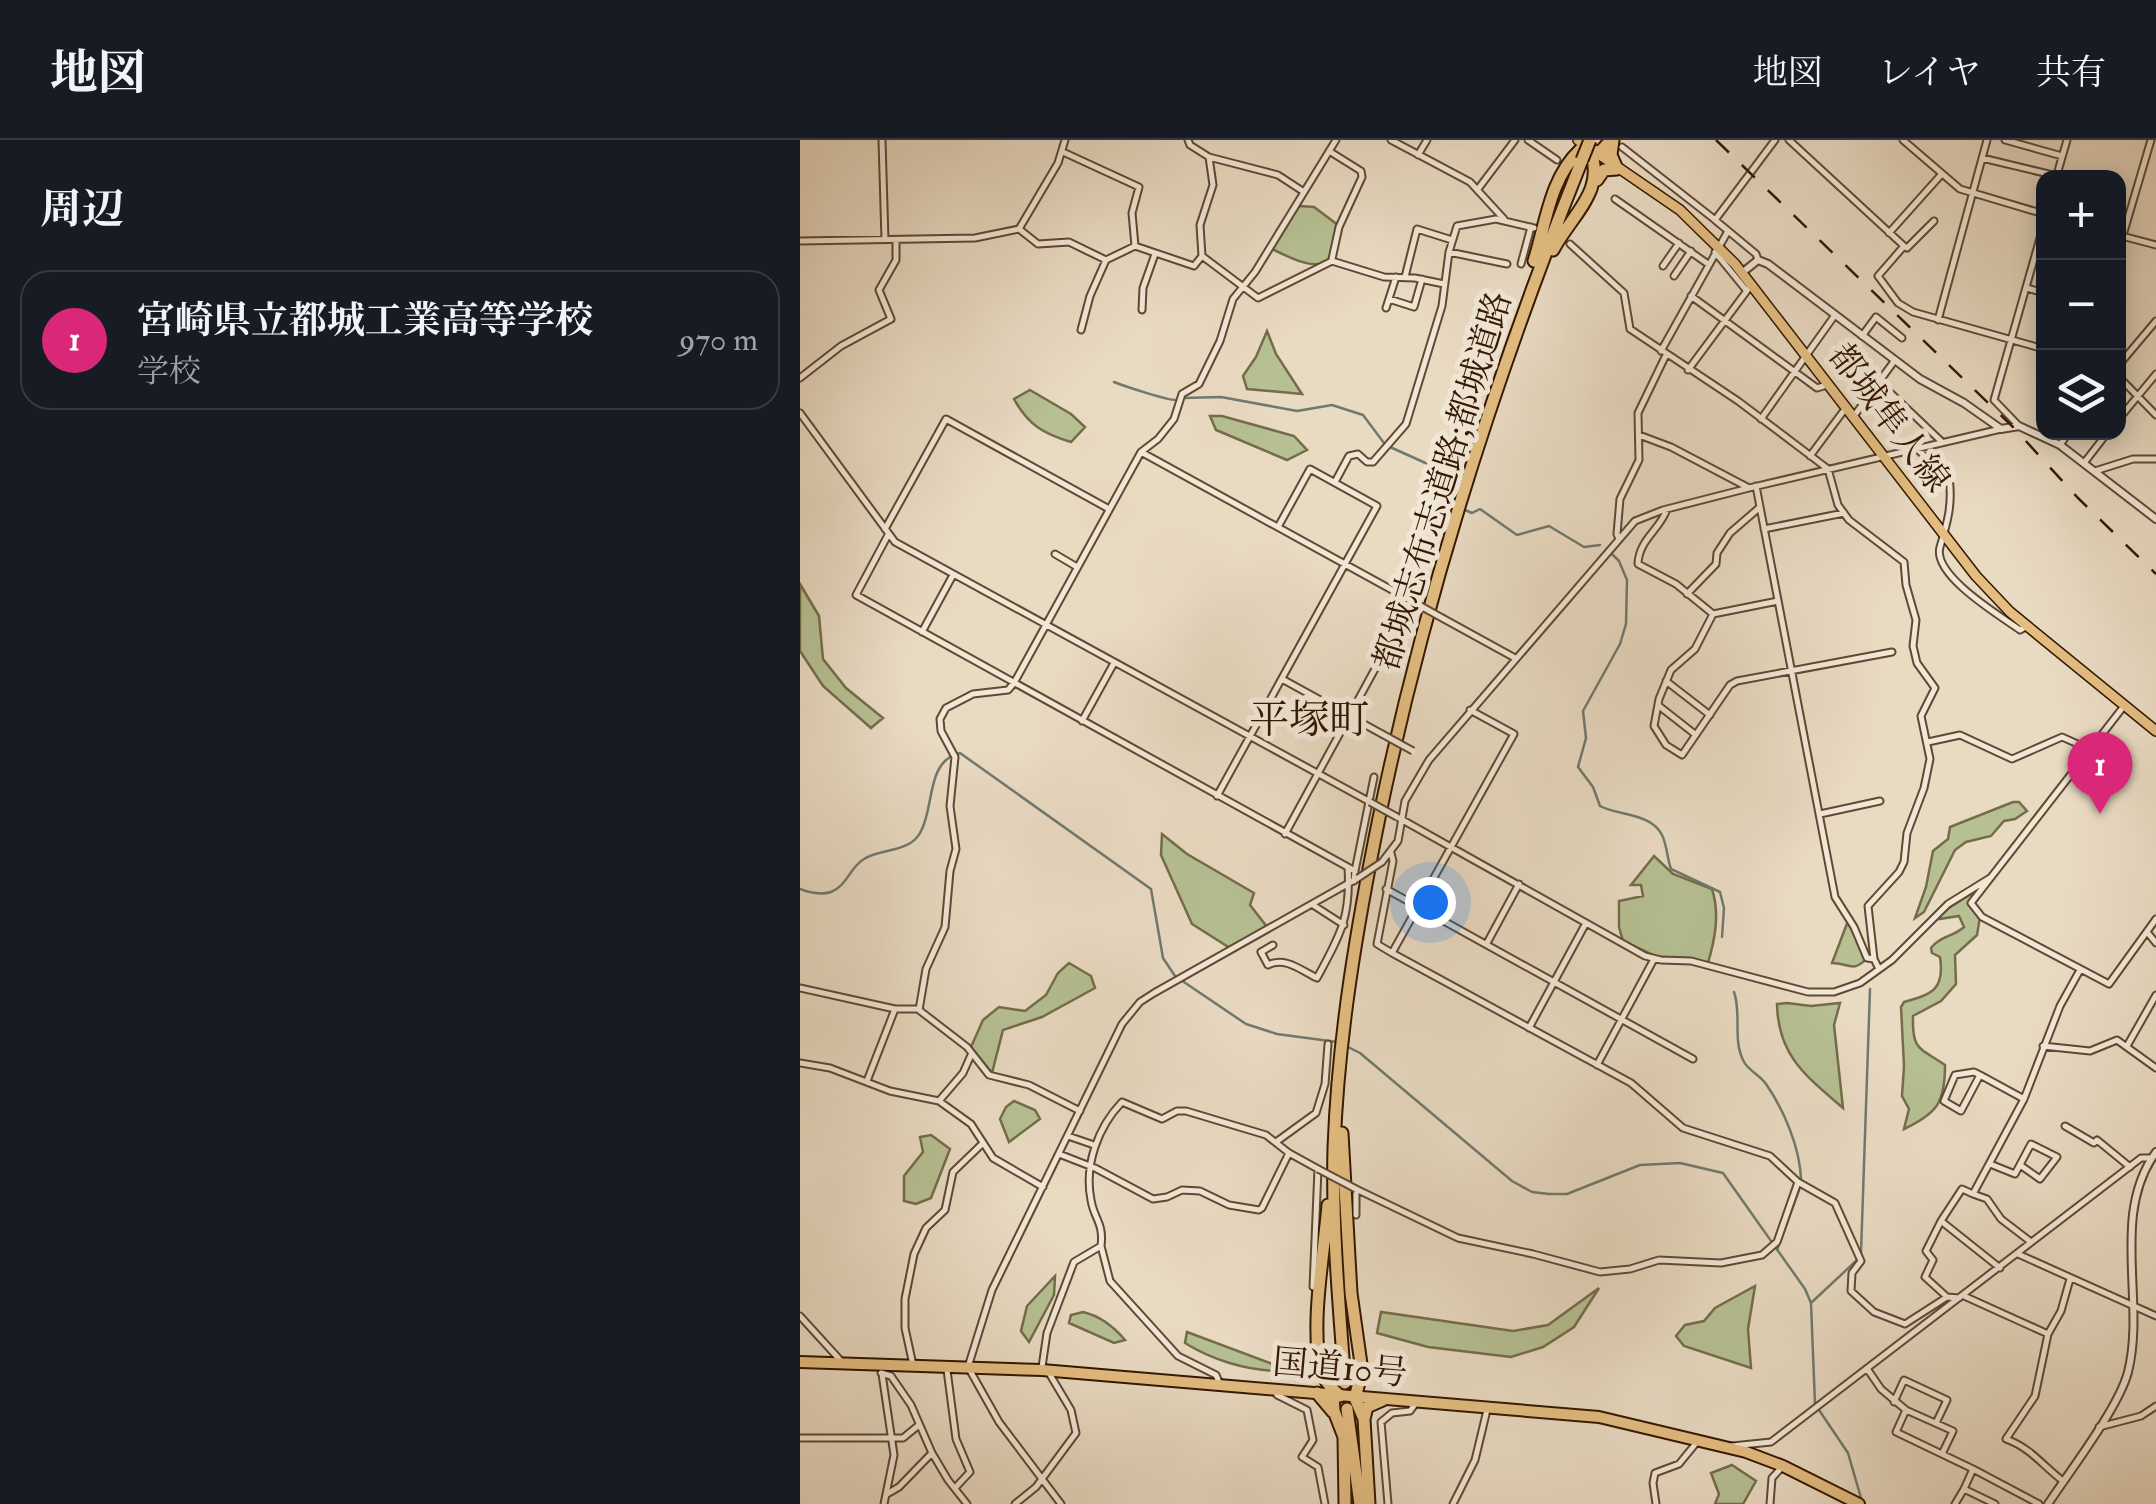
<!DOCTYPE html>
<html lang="ja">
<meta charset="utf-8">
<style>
body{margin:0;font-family:"IM FELL Double Pica","Noto Serif JP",serif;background:#242831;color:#f1f3f6}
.controls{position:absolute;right:30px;top:30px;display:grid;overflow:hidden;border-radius:20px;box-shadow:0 5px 25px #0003}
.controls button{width:90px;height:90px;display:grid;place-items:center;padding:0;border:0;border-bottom:2px solid #363941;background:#171b24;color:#f1f3f6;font:50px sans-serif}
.you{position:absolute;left:630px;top:762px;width:35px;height:35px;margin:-25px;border:8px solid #fff;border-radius:50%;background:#1a73e8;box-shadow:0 0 0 15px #1a73e833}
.badge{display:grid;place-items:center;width:65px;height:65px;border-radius:50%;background:#db2777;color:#fff;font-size:32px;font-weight:700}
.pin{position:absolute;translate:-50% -82px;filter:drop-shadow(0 2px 5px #0008)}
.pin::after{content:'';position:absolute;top:52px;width:35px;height:30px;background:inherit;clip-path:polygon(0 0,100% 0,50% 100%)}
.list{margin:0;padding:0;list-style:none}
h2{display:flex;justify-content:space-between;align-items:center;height:130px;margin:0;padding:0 40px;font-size:42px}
h2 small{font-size:32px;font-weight:400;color:#9ea1a6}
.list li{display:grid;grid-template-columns:65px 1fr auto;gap:30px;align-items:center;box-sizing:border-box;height:140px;margin:0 20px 20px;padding:0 20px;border:2px solid #363941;border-radius:30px}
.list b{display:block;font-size:38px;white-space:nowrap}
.list p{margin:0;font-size:32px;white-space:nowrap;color:#9ea1a6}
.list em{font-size:32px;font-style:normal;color:#9ea1a6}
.icon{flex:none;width:55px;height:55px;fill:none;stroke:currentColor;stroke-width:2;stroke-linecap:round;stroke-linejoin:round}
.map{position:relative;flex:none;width:1356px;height:1364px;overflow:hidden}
header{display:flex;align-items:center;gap:60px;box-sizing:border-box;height:140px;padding:0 50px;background:#171b24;border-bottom:2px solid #363941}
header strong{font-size:48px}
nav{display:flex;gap:55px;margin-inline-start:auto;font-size:35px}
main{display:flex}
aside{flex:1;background:#171b24}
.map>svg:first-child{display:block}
.green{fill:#b6c093;stroke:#746c4a;stroke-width:2.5}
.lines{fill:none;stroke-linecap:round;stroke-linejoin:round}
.stream{stroke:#6f796e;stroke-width:2.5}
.minor-casing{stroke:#604831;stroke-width:9}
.tertiary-casing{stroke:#604831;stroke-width:10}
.primary-casing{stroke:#331701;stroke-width:12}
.trunk-casing{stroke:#331701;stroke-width:14}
.motorway-casing{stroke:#331701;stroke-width:15}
.minor{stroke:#f1e7d7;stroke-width:5}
.tertiary{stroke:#f1e7d7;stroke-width:6}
.primary{stroke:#e4bd81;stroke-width:9}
.trunk{stroke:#e4bd81;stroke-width:10}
.motorway{stroke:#e4bd81;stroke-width:11}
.rail{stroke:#331701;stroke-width:2.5;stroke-dasharray:18 18;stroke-linecap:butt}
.minor-bridge-casing{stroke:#604831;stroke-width:9;stroke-linecap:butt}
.motorway-bridge-casing{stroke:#331701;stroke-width:15;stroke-linecap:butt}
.minor-bridge{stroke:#f1e7d7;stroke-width:5}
.motorway-bridge{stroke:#e4bd81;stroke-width:11}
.labels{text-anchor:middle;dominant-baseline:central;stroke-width:10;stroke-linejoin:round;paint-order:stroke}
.street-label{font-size:35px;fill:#331701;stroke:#f1e7d7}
.quarter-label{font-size:40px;fill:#331701;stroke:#f1e7d7}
</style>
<header>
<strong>地図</strong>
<nav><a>地図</a><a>レイヤ</a><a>共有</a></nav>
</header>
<main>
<aside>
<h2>周辺<small></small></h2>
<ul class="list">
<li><span class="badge">1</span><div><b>宮崎県立都城工業高等学校</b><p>学校</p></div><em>970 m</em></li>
</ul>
</aside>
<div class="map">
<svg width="1356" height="1364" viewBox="0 0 1356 1364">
<rect width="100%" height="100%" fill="#e9dac2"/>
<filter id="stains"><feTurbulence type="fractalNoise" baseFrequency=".002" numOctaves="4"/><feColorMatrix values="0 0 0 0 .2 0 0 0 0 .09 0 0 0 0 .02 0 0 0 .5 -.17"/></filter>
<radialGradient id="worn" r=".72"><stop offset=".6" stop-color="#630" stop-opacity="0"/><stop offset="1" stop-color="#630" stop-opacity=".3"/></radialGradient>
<path class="green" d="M500,66L514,67L538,85C536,93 534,113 529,119C516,133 485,115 472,109C472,90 486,77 500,66Z
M467,191L476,214L502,254L447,249L443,236L456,217Z
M230,250L271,274L285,287L271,302C244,294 228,285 214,259Z
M410,276H422L494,296L507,310L487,320L416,290Z
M0,444L19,476L23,519L46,548L83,578L71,588L23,546L0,511Z
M1213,662H1219L1227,671L1215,679L1204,681L1191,696L1166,702L1155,710L1124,772L1115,778L1126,747L1133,711L1148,699L1150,687Z
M362,694L387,714L454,753L450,765L468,788L430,808L392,784L361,715Z
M854,716L873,734L912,749C920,774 915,799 908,823L857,817L823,801L819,787V761L843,756L841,745H831Z
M1182,747L1170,760L1180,777L1177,795L1155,815L1156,844L1141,861L1113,876C1112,911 1119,907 1145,925C1145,962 1138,973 1104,989L1109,969L1102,956L1104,926L1101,867L1104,862C1132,854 1145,850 1140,817L1132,813L1131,808C1140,796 1153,797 1164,787L1159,776L1140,779L1141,773Z
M1048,781L1066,819C1053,833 1048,823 1032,823Z
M269,823L291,836L295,848L242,877L203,890L192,933L171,907L183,880L199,867L225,871L246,855L258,833Z
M987,863L1011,866L1040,863L1034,885L1043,968C1006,936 978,916 977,864Z
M214,961L235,970L240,979L209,1002L200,979L206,967Z
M131,995L150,1009L131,1058L116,1064L104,1061V1036L123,1012L120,997Z
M255,1136L254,1155L229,1202L221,1191L227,1166Z
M955,1146L948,1189L951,1228L884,1206L876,1196L885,1185L904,1181L915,1168Z
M799,1148L774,1187L743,1207L711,1217L628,1207L577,1193L581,1172L713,1191L748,1185Z
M283,1172C300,1176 314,1187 325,1200L314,1203L269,1183L271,1175Z
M387,1192L470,1223L477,1231C446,1230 412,1220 385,1203Z
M932,1325L956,1341L943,1364H915L919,1354L911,1333Z"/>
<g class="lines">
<path class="stream" d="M314,242C324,246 369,261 377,260
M383,258L421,257L497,271L532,265L563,275L584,303
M590,307L630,325L659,333L652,359L654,363
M665,370L672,373L680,369L717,395L749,386L784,407L800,405
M812,414L819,421L827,440L826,484L820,504L783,571L786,598L778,627L793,647L800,666C819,676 851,673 862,695C867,705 867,718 871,729L920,752L924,768L922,797
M0,749C10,753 21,755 31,752C47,746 50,727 64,719C81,708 109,713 120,693C135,669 125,621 160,613L351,749L363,818L375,836L446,884L477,894L537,902
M934,852C942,875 932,900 944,922C949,931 960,935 966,944C984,970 1000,1008 1001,1039
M544,905L560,913L712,1041L732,1052L749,1054H767L840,1025L880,1023L923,1033L1005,1149L1011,1163L1015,1264L1048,1313L1061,1358
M977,1110L1000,1047
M1061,1113L1070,849
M1012,1162L1057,1120"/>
<defs>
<path id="minor" d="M82,0L85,100
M591,0L670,42L704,79
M728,0L757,20
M989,0L1104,106
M1103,0L1160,49L1244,74
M1205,0L1262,16
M822,7L914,79
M529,11L561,31L562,37L539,87L532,119
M263,12L339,47L332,73L335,106
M618,15L627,0
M409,17L478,35L504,52
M1182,18L1257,36
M1256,38L1267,0
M678,49L715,0
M815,59L908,124
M1134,81L1107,108L1104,106L1078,136L1098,163L1113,172L1244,209
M219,89L238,104L269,102L306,120L335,106L394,126L402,116L400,85L413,45L409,17L390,5L388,0
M1089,93L1140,36
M1318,95L1356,105
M0,101L175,98L219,89L258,23L265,0
M770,104L824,153L830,189L938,261L1028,329L1038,365L1049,380L1104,422L1106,445L1116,480L1113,506L1117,523L1135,548L1121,576L1130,619L1124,648L1107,693L1104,722L1099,732L1068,766L1074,819L1079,829
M649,112L707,124
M915,112L946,150
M1318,112L1351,0
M402,116L458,158L532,121L584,137L615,138L644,144
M958,120L956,114L915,80L975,0
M721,124L731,87
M863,126L879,103
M874,136L891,111
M605,137L617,89L652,100
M1227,148L1244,153
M891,156L1017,248L1027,245
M589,159L614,167L622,139
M586,168L596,137
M342,170L343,148L355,114
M1138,180L1187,0
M281,190L290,156L306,120
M1062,196L1076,177L1102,198
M861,211L928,91
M1318,226L1356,181
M888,230L952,144
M1318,236L1356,275
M0,238L41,206L91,179L79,150L96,120V101
M1079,242L1142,302
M0,273L95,402L570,662
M1054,276L1095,220
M961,279L1035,175
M1318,280L1356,234
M1219,286L1194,260L1244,84
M839,295L871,307L949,348
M1260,305L1269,292
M1118,310L1149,338C1153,364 1147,384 1140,407C1132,435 1199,475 1220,490L1227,486
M341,312L612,461L485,694
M1010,316L1045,269
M1284,323L1308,292
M1295,331L1333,319H1356
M535,342L549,316L558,314L567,322H573L606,284L642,166L649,112L657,86L696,79L734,88
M956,346L1035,757L1054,787L1067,818L1074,819
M867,369C860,390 839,399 838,424L876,444L913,474
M85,389L146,279L309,369
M964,389L1044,373
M88,395L56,455L555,731L554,741
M819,399L817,394L820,359L839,320L838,273L866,215
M255,414L277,427
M887,454L916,424L917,413L930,393L960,367
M978,461L913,474L895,509L871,530L859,559L854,586L866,605L882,615L930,545L937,541L1092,512
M644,479L715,518
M122,492L153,435
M482,539L582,594
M866,541L910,575
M859,566L896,595
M1324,566L1171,763L1182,777L1309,844L1356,779
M670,570L714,594L592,813L831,943L883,988L970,1016L998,1042L1035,1063L1061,1121L1052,1133L1051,1151L1074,1172L1105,1184L1147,1157
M282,581L314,523
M1128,602L1160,595L1212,619L1262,597L1289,609
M417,656L577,366L510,329L478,387
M1020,674L1080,661
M599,678L845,816L861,820L891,821L1008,852H1034L1060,843L1092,820L1148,764L1190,738
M591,713L593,721L577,804L592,813
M582,722L598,701L605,661L629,620L835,381L863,370L949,348L1201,289
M555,731L574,637
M586,749L893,919
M513,765L544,785
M1347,792L1356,803
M687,803L719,744
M473,805L461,812L468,825C485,816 502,831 517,838C540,795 551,778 548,727
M0,848L95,869H118
M729,888L786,783
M1243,906L1290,911L1317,900L1356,928
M1327,906L1356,855
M0,923L30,928L90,951L139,961L171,984L193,1018L243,1047
M797,925L854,819
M1180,935L1161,971L1144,961L1155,935L1174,932L1180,935L1224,959
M67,941L95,869
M139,961L163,933L171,915
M280,971L229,945L189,935L167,907L119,870L126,829L145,787L150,731L156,709L150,666L155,617L141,591L140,579L146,568L173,554L208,550L214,543L341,312L358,299L374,279L382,254L399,244L420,201L433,159L455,132L536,0
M1265,986L1294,1003L1297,1000L1330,1027
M268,996L294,1005
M476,1002L516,973L525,944L528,904
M259,1014L295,1028L353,1059L367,1057L382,1050L400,1051L429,1065L459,1070L462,1068L489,1013
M1190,1024L1215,1034L1231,1004L1257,1017L1240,1039L1220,1025
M1173,1054L1187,1059L1201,1079L1231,1102
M556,1075V1049L658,1098L733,1114L800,1132L830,1129L859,1120L921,1123L962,1115L977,1102L998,1042
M1141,1081L1126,1111L1133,1120L1125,1137L1147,1157L1159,1158
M301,1106L310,1141L378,1216L416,1235L419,1242
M1218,1114L1356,1176
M1200,1128L1141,1081L1162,1049L1173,1054L1224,959L1260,866L1280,830
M1164,1156L1248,1194
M0,1176L41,1221
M113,1225L105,1188V1159L114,1114L126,1088L145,1070L153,1032L182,1004
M242,1227L247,1193L274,1122L301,1106C304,1083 294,1079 291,1060C284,1025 298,987 322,962L362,979L377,971H386L466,995L489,1013L518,1029L513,1147
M147,1230L156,1299L170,1332L155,1348
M1068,1230L1081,1249L1106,1270L1096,1292L1173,1329L1164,1349L1195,1364
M81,1233L91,1236L111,1265L132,1313L148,1340L167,1364
M82,1234L94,1315L84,1364
M474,1250L477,1255L507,1270L513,1300L502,1317L518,1327L525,1364
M1094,1262L1104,1240L1147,1260L1136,1283
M1106,1270L1153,1291L1142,1314
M1299,1287L1341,1276L1356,1266
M0,1298H103L119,1285
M932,1306L971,1302L1341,1018H1352
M1173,1329L1239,1364
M1263,1341C1243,1326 1231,1308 1206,1299L1235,1256L1248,1194L1261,1171L1270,1139
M87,1354L99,1347L132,1313
M215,1364L236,1347L276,1293L271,1270L249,1233
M261,1364L199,1282L168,1227L192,1150L322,884L340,862L354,853L558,738
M588,1364L581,1282L592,1273L610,1271L616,1263
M653,1364L675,1320L687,1270
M856,1364L853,1343L855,1333L879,1324L897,1302
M970,1364L972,1338L983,1326
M1155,1364L1164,1349"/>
<path id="tertiary" d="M943,132L958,120L968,124L1120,239L1164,263L1201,289L1219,286L1260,305L1356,379
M1248,1364C1270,1331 1319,1267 1328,1232C1346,1161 1310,1075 1356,1012"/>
<path id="primary" d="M778,0L880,70L935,124L1176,436L1210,472L1356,591"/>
<path id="trunk" d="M0,1222L242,1230L799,1277L946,1312L983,1326L1059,1364"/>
<path id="motorway" d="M797,40L804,30L817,29L811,15L813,0
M753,110C772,74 808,50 789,7
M734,121C746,83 750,38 780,10L800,12L811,0
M542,993L551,1153L562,1231L555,1258L564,1279
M528,1065C524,1114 510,1184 521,1231C524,1241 532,1249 540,1256
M545,1243C539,1165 532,1087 534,1008C538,897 557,786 579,678C626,451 696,234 782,20
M517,1253L533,1272
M533,1255L534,1271L544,1297L545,1364
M547,1269L560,1364
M569,1364L564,1279L567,1267L583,1260"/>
</defs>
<use href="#minor" class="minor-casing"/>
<use href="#tertiary" class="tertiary-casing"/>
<use href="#primary" class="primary-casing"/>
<use href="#trunk" class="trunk-casing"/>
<use href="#motorway" class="motorway-casing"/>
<use href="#minor" class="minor"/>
<use href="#tertiary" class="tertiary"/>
<use href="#primary" class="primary"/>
<use href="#trunk" class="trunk"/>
<use href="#motorway" class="motorway"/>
<path class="rail" d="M916,0L1213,287L1278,358L1356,434"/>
<defs>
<path id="minor-bridge" d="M617,464L644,479
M582,594L613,611
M570,662L597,677
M558,738L582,722
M518,1029L556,1049"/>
<path id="motorway-bridge" d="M782,20L790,0"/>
</defs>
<use href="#minor-bridge" class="minor-bridge-casing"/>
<use href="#motorway-bridge" class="motorway-bridge-casing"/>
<use href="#minor-bridge" class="minor-bridge"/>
<use href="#motorway-bridge" class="motorway-bridge"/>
</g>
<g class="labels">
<g class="street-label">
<text transform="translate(1089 278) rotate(53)">都城隼人線</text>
<text transform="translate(643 341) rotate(-73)">都城志布志道路;都城道路</text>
<text transform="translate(540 1228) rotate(5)">国道10号</text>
</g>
<g class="quarter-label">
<text x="509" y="580">平塚町</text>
</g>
</g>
<rect width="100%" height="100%" filter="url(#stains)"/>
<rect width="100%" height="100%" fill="url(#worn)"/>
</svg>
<div class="controls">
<button>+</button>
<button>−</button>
<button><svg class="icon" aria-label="layers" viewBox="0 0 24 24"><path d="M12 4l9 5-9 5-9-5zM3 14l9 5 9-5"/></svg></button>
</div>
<div class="you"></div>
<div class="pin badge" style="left:1300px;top:674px">1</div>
</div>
</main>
